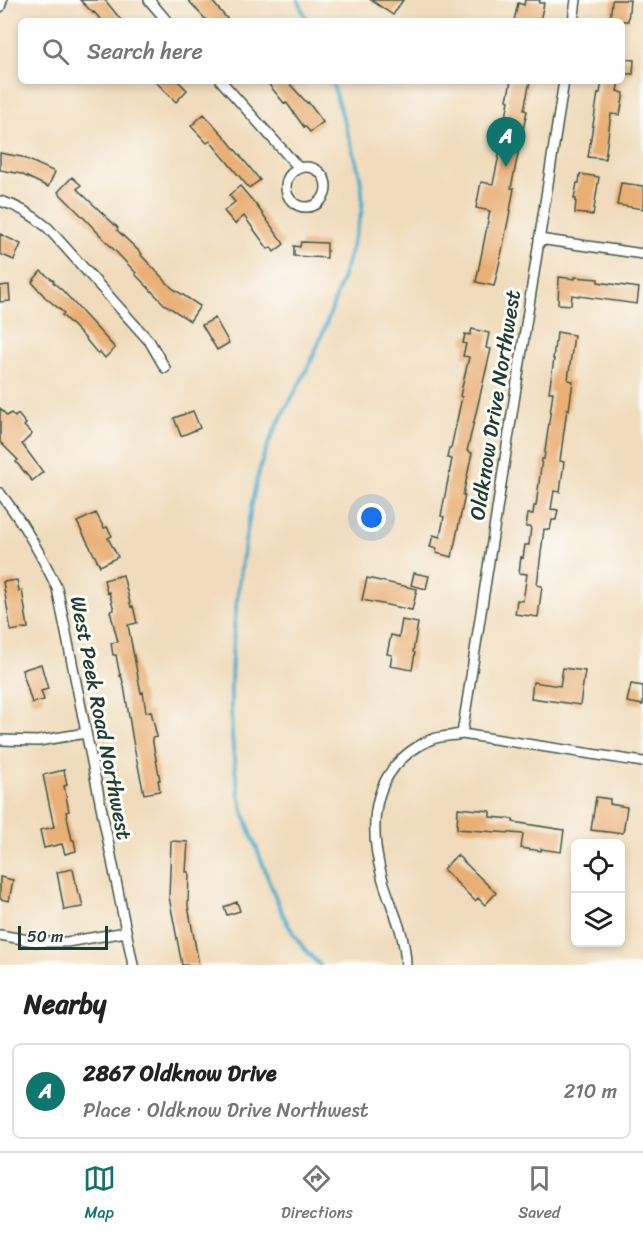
<!DOCTYPE html>
<meta charset="utf-8">
<style>
body{margin:0;font-family:Sriracha,sans-serif;background:#f6f6f6;color:#222}
.controls{position:absolute;right:18px;bottom:18px;display:grid;overflow:hidden;border-radius:9px;box-shadow:0 3px 9px #0003}
.controls button{width:54px;height:54px;display:grid;place-items:center;padding:0;border:0;border-bottom:2px solid #e0e0e0;background:#fff;color:#222;font:30px sans-serif}
.scale{position:absolute;left:18px;bottom:15px;width:90px;box-sizing:border-box;padding-left:6px;border:3px solid #1f3d34;border-top:0;font-size:16px;line-height:21px;white-space:nowrap;color:#1f3d34;-webkit-text-stroke:4px #fdfcf7;paint-order:stroke}
.you{position:absolute;left:372px;top:518px;width:21px;height:21px;margin:-15px;border:4px solid #fff;border-radius:50%;background:#1a73e8;box-shadow:0 0 0 9px #1a73e833}
.badge{display:grid;place-items:center;width:39px;height:39px;border-radius:50%;background:#0f766e;color:#fff;font-size:20px;font-weight:700}
.pin{position:absolute;translate:-50% -50px;filter:drop-shadow(0 2px 3px #0008)}
.pin::after{content:'';position:absolute;top:32px;width:21px;height:18px;background:inherit;clip-path:polygon(0 0,100% 0,50% 100%)}
.list{margin:0;padding:0;list-style:none}
h2{display:flex;justify-content:space-between;align-items:center;height:78px;margin:0;padding:0 24px;font-size:26px}
h2 small{font-size:20px;font-weight:400;color:#767676}
.list li{display:grid;grid-template-columns:39px 1fr auto;gap:18px;align-items:center;box-sizing:border-box;height:96px;margin:0 12px 12px;padding:0 12px;border:2px solid #e0e0e0;border-radius:9px}
.list b{display:block;font-size:22px;white-space:nowrap}
.list p{margin:0;font-size:20px;white-space:nowrap;color:#767676}
.list em{font-size:20px;font-style:normal;color:#767676}
.icon{flex:none;width:33px;height:33px;fill:none;stroke:currentColor;stroke-width:2;stroke-linecap:round;stroke-linejoin:round}
.map{position:relative;flex:none;width:643px;height:965px;overflow:hidden}
.search{position:absolute;background:#fff;box-shadow:0 3px 9px #0003;left:18px;right:18px;top:18px;height:66px;display:flex;align-items:center;gap:15px;box-sizing:border-box;padding:0 21px;border-radius:9px;color:#767676;font-size:22px}
.sheet{height:186px;background:#fff}
nav{display:flex;justify-content:space-around;align-items:center;box-sizing:border-box;height:84px;border-top:2px solid #e0e0e0;background:#fff;font-size:16px;color:#767676}
nav a{display:grid;justify-items:center;gap:3px}
nav .on{color:#0f766e}
.map>svg:first-child{display:block}
.lines{fill:none;stroke-linecap:round;stroke-linejoin:round}
.stream{stroke:#48aac7;stroke-width:4}
.building{fill:#e9af75}
.street-casing{stroke:#3e5548;stroke-width:12}
.street{stroke:#fff;stroke-width:9}
.labels{text-anchor:middle;dominant-baseline:central;stroke-width:6;stroke-linejoin:round;paint-order:stroke}
.street-label{font-size:21px;fill:#1f3d34;stroke:#fdfcf7}
</style>
<div class="map">
<svg width="643" height="965" viewBox="0 0 643 965">
<rect width="100%" height="100%" fill="#fdfcf7"/>
<filter id="ink" filterUnits="userSpaceOnUse"><feTurbulence type="fractalNoise" baseFrequency=".0167" numOctaves="2"/><feDisplacementMap in="SourceGraphic" scale="12" xChannelSelector="R" yChannelSelector="G"/><feConvolveMatrix kernelMatrix="1 2 1 2 8 2 1 2 1" color-interpolation-filters="sRGB"/></filter>
<filter id="wash" filterUnits="userSpaceOnUse"><feTurbulence type="fractalNoise" baseFrequency=".008" numOctaves="4" result="noise"/><feDisplacementMap in="SourceGraphic" scale="24" xChannelSelector="R" yChannelSelector="G"/><feGaussianBlur stdDeviation="1.35" result="paint"/><feColorMatrix in="noise" values="0 0 0 0 0 0 0 0 0 0 0 0 0 0 0 0 0 1.4 0 .05"/><feComposite in="paint" operator="in"/></filter>
<g filter="url(#wash)">
<rect width="100%" height="100%" fill="#f0dcbc"/>
<g class="lines">
<path class="stream" d="M298,0L307,21
M320,965C290,938 280,910 266,873C257,847 244,821 239,794C224,711 232,624 245,542C251,508 256,473 269,442C281,415 297,390 310,363C326,328 339,290 350,253C353,239 361,221 362,208C364,182 356,159 348,135C343,117 337,99 332,81"/>
</g>
<g id="blocks">
<path class="building" d="M80,0H105L122,21H102L94,12L93,13Z
M188,0H211L229,21H207Z
M371,0H403L393,15Z
M525,0H540L539,3H544L540,21H514L518,3L524,5Z
M613,0H630L628,21H610L612,1Z
M622,59L634,60L633,74H622Z
M155,81H178L187,90L176,102Z
M266,81H287L307,103L308,102L323,122L310,132L305,126L304,127L286,102L284,103Z
M511,81H530L524,110L527,111L511,188H514L510,211L500,261L494,286L476,282L490,211L476,208L481,182L493,184L507,117H506L509,101L507,100Z
M602,81H619L617,91L624,93L620,115L611,114L605,159L588,157L598,93H600Z
M204,114L224,136L260,180L249,188L210,141L207,143L191,126Z
M0,153L22,157L55,172L48,187L21,174L0,170Z
M580,174L599,177L593,215L575,213L576,199H574L577,183H579Z
M72,177L81,185L77,189L118,228L117,230L142,254L141,255L172,288L200,306L190,321L164,304L135,274L136,273L84,218L58,192Z
M621,183L643,186V209L617,205Z
M240,186L257,206L284,244L274,252L271,247L268,249L244,216L235,224L224,211L235,202L229,195Z
M0,234L21,244L14,260L0,254Z
M301,242L327,243V258L294,256V246L300,247Z
M41,271L54,281L53,282L63,291L115,348L105,358L100,352L98,354L84,337L62,315L64,313L45,297L32,282Z
M559,277L575,279V277L598,279V282L639,288L637,304L572,295L571,305L558,304Z
M9,285L10,301L0,302V286Z
M215,318L229,343L217,350L202,325Z
M472,329L489,333L486,348L491,349L467,451L472,453L463,495H465L452,557L436,553L437,549L430,547L433,535L440,537L444,517L441,516L452,459L447,458L449,448H451L462,397L460,396L469,357L463,356L466,344L463,343L465,334L470,335Z
M557,332L574,335L568,380L573,381L569,410L567,409L560,461L564,462L560,492L554,491L551,509L558,510L556,520H552L550,530L544,529L537,585L542,586L538,617L515,614L517,600L523,601L527,574L519,573L521,557L523,558L525,545H529L531,527H526L528,514H533L534,506H536L542,459H544L553,392H549L554,359H553L555,342H556Z
M0,408L7,416L11,413L15,417L18,414L26,424L24,426L32,434L22,444L43,472L32,481L16,462L18,460L0,442Z
M193,411L200,428L181,436L174,418Z
M96,513L104,528L107,527L112,536L108,538L118,557L100,566L77,522Z
M414,573L429,576L426,589L411,585Z
M123,575L131,607L133,606L137,623L128,625L141,693L143,692L146,712L151,711L157,737L152,738L160,780H158L160,791L144,794L134,747L124,686L121,675L120,676L116,655H113L111,643L118,642L110,611L114,610L109,592L107,593L104,580Z
M367,578L417,589L412,610L362,600Z
M17,580L19,591L22,590L28,628L11,631L3,582Z
M402,620L418,623L413,652L415,653L412,670L390,666L392,655L387,654L391,635L399,637Z
M41,664L48,689L41,691L44,700L32,703L22,670Z
M563,668L585,671L580,705L531,698L533,682L560,686Z
M631,684L643,686V705L627,702Z
M64,770L67,785L64,786L69,811L66,812L72,840H74L76,851L65,854L62,844L44,848L40,830L54,827L43,775Z
M596,797L610,799V804L627,807L623,833L616,832V833L591,830Z
M458,808L490,811V817L513,819V822L564,830L561,852L541,849V851L521,848L523,834L457,829Z
M171,841L188,842L186,872H189L188,906L199,965H182L169,897Z
M457,855L496,893L485,905L478,898L475,901L443,869Z
M73,869L78,894H80L83,907L64,910L57,872Z
M0,877L13,880L9,901L0,899Z
M237,902L240,911L227,915L224,907Z"/>
</g>
</g>
<g filter="url(#ink)">
<use href="#blocks" fill-opacity="0" stroke="#3e5548" stroke-width="1.5"/>
<g class="lines">
<defs>
<path id="street" d="M149,0L167,21
M0,7L2,0
M573,21L576,0
M221,81L299,168
M286 187a20 20 0 1 1 40 0a20 20 0 1 1-40 0Z
M0,201C19,206 33,215 48,228L150,342L165,368
M539,239L643,254
M0,493C23,522 41,554 57,588L133,965
M462,734L564,81
M0,740L38,741L86,733
M0,935L39,942H67L126,932
M406,965C405,930 391,909 382,877C367,821 372,767 430,740C439,736 452,736 462,734L643,762"/>
</defs>
<use href="#street" class="street-casing"/>
<use href="#street" class="street"/>
</g>
</g>
<g class="labels">
<g class="street-label">
<text transform="translate(495 405) rotate(-81)">Oldknow Drive Northwest</text>
<text transform="translate(101 718) rotate(79)">West Peek Road Northwest</text>
</g>
</g>
</svg>
<div class="controls">
<button><svg class="icon" aria-label="locate" viewBox="0 0 24 24"><circle cx="12" cy="12" r="6"/><path d="M12 2v4M12 18v4M2 12h4M18 12h4"/></svg></button>
<button><svg class="icon" aria-label="layers" viewBox="0 0 24 24"><path d="M12 4l9 5-9 5-9-5zM3 14l9 5 9-5"/></svg></button>
</div>
<div class="scale">50 m</div>
<div class="you"></div>
<div class="pin badge" style="left:506px;top:167px">A</div>
<div class="search"><svg class="icon" aria-label="search" viewBox="0 0 24 24"><circle cx="10" cy="10" r="6"/><path d="M15 15l6 6"/></svg>Search here</div>
</div>
<section class="sheet">
<h2>Nearby<small></small></h2>
<ul class="list">
<li><span class="badge">A</span><div><b>2867 Oldknow Drive</b><p>Place · Oldknow Drive Northwest</p></div><em>210 m</em></li>
</ul>
</section>
<nav>
<a class="on"><svg class="icon" aria-label="map" viewBox="0 0 24 24"><path d="M3 6l6-2 6 2 6-2v14l-6 2-6-2-6 2zM9 4v14M15 6v14"/></svg>Map</a>
<a><svg class="icon" aria-label="directions" viewBox="0 0 24 24"><path d="M12 3l9 9-9 9-9-9zM9 14v-3h6M13 9l2 2-2 2"/></svg>Directions</a>
<a><svg class="icon" aria-label="saved" viewBox="0 0 24 24"><path d="M7 4h10v16l-5-4-5 4z"/></svg>Saved</a>
</nav>
